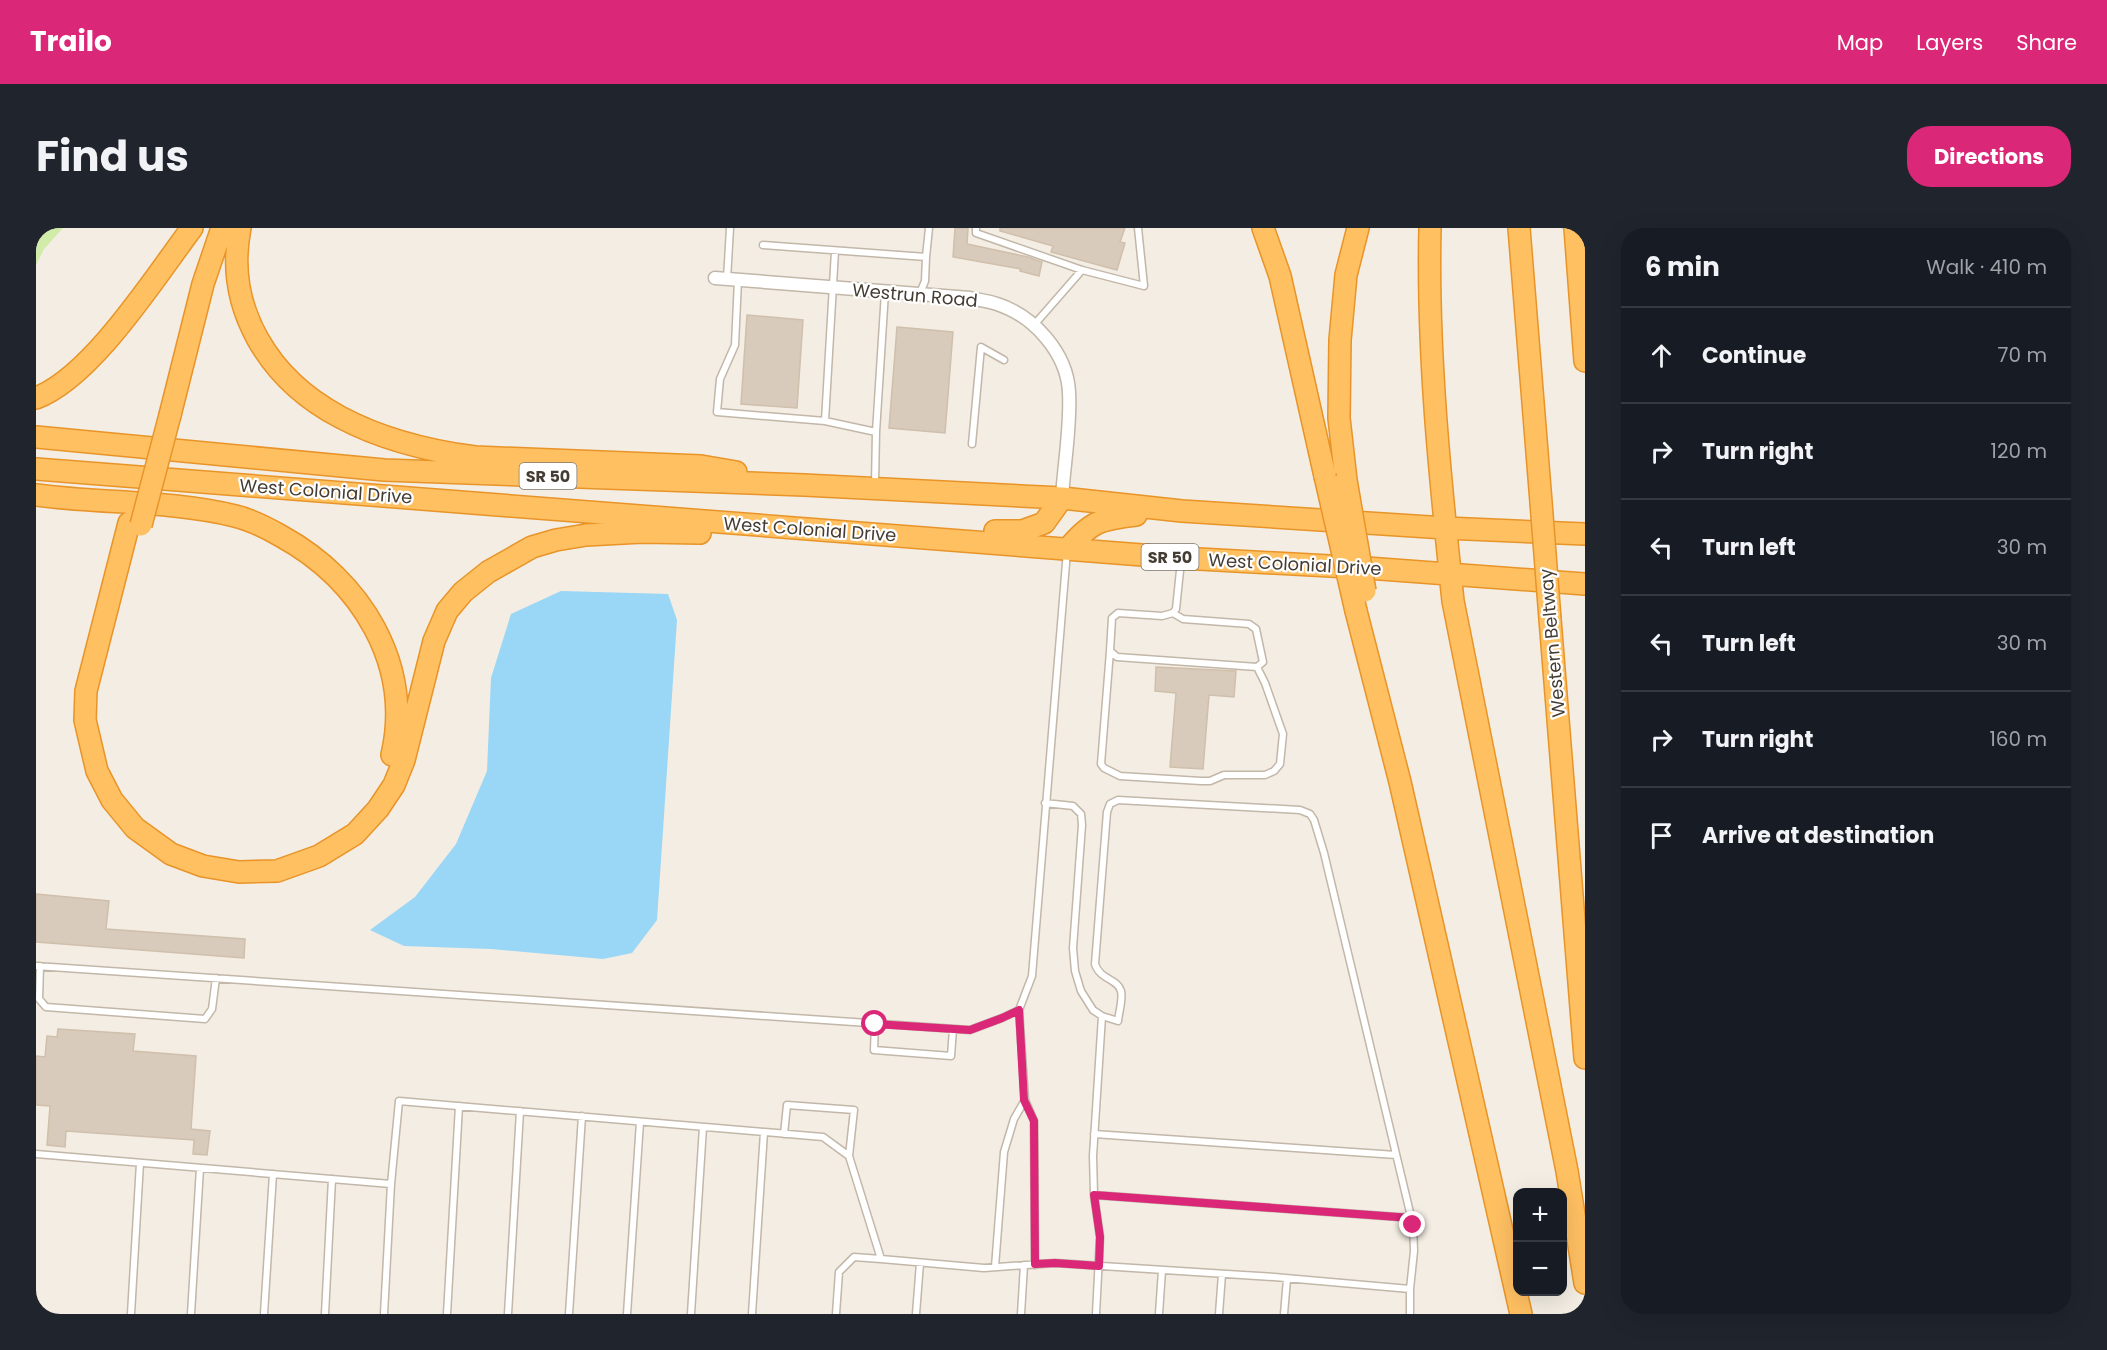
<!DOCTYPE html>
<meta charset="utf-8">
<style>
body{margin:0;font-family:Poppins,sans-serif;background:#20242c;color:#f1f3f6}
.controls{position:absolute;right:18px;bottom:18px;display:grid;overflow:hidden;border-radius:12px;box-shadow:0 6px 24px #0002}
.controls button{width:54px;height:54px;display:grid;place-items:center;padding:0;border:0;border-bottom:2px solid #363941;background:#171b24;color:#f1f3f6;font:30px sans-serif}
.stop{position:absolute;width:18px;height:18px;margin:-14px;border:4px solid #db2777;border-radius:50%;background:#fff}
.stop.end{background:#db2777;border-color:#fff;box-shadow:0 2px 6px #0008}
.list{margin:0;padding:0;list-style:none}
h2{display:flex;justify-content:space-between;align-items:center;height:78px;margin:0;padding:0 24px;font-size:26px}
h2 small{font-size:20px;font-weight:400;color:#9ea1a6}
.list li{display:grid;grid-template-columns:39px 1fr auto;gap:18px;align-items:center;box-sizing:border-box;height:96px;padding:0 24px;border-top:2px solid #363941}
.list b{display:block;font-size:22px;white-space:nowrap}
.list em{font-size:20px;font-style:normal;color:#9ea1a6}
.icon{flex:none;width:33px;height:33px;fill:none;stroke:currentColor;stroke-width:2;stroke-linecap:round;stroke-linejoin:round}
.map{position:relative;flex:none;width:1549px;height:1086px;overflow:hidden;border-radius:24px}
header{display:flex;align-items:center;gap:36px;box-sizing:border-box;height:84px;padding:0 30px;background:#db2777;color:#fff}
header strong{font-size:28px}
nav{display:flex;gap:33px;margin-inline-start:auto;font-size:21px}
.intro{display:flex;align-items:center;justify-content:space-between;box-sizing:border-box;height:144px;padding:0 36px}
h1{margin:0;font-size:42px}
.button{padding:15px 27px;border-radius:24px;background:#db2777;color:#fff;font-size:21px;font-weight:700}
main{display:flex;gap:36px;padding:0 36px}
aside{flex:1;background:#171b24;border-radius:24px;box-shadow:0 6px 24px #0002}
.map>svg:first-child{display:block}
.green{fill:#d1eba8}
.water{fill:#9ad6f5}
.building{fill:#d8cbbb;stroke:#d0bfab;stroke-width:1.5}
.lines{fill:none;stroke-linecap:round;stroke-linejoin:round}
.lane-casing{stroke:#c2b7a8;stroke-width:9}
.street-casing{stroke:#c2b7a8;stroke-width:15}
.highway-casing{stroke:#e89428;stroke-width:24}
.lane{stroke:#fff;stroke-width:6}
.street{stroke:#fff;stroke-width:12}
.highway{stroke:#ffc062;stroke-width:21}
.highway-bridge-casing{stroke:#e89428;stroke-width:24;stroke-linecap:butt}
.highway-bridge{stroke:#ffc062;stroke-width:21}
.route{stroke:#db2777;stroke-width:8}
.labels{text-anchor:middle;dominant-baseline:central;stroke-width:4.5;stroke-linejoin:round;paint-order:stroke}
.shield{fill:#fff;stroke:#7d7770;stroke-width:1.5}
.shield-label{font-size:16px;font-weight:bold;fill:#453d33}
.street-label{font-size:18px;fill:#453d33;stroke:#fff}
</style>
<header>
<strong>Trailo</strong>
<nav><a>Map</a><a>Layers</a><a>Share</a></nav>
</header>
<div class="intro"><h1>Find us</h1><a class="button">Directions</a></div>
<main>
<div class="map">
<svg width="1549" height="1086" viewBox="0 0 1549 1086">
<rect width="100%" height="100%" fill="#f3ede3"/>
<path class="green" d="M0,0H27L8,21L0,37Z"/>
<path class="water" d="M525,363L632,366L641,392L621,692L596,725L567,731L455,721L368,718L334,702L379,669L420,616L451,543L455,450L475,386Z"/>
<path class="building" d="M919,0H932L931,16L992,29L1006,34L1003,48L984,43L985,41L917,29Z
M964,0H1089L1084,14L1089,15L1081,42L1015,24L1017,18L964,3Z
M711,87L767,92L761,180L705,176Z
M861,99L917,104L909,205L853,200Z
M1120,439L1200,443L1198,469L1173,467L1167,541L1134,539L1140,465L1119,463Z
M0,666L73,673L70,701L209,711L208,730L0,714Z
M22,801L99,806L97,823L160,828L155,901L174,903L171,927L157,926L158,912L30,903L29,919L11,917L14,878L0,877V828L9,829L11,808L21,809Z"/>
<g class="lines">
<defs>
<path id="lane" d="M940,0V5L1046,42L1108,58L1102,0
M727,17L890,29L889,53L884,65
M890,29L893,0
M691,51L694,0
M702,52L699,117L684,151L681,184L789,193L799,23
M998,97L1046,42
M789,193L840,204L839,257
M840,204L849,64
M936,216L945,119L968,132
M1137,385L1147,391L1213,396L1220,401L1227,434L1221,439L1081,429L1074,423L1076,390L1082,385L1126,388L1137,385L1140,381L1145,333
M1074,423L1065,536L1068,540L1084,548L1165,553H1174L1188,547H1229L1238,543L1244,536L1247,506L1229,455L1221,439
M1009,575L1037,578L1045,586L1046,597L1037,720L1039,743L1045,763L1057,782L1066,788L1082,793C1083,783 1087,772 1085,763C1081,750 1064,752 1059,736L1071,584L1074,576L1082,572L1264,582L1274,586L1278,592L1288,625L1377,997L1378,1023L1374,1061
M0,738L934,802L966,790L983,782L996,748L1031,323
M4,738L3,771L10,779L169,791L176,781L180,750
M983,782L989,872
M839,796L838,822L915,828L917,801
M748,906L751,877L818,882L813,928
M1058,906L1360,927
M0,926L355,956L363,873L787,909L813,928L845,1031L948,1040L1019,1035L1238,1049L1374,1061V1086
M1058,967L1376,990
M959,1039L968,924L978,891L989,872L998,893L999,1037
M95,1086L104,935
M155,1086L164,940
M228,1086L237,946
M289,1086L296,951
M348,1086L355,956
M411,1086L423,878
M472,1086L484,883
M533,1086L546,888
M591,1086L604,894
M655,1086L667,899
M716,1086L728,904
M800,1086L803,1044L818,1029L845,1031
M880,1086L884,1035
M985,1086L988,1037
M1060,1086L1064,1009L1058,967L1057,928L1066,788
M1123,1086L1126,1042
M1183,1086L1186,1046
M1248,1086L1251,1051"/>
<path id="street" d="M679,50L934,70C943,72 953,73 961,76C998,88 1031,125 1033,164C1035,199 1028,235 1026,270"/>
<path id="highway" d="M204,0C188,81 234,152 304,189C345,211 393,223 439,229L665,238L700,244
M1227,0L1244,48L1289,248
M1394,0C1391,124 1404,249 1417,373L1531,943L1549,1055
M1483,0L1505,274
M1539,0L1549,133
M0,170C56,149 119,49 156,0
M134,187L167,56L186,0
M0,209L348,242L768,257L1026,270L1146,283L1409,300L1549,306
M0,241L1145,330L1331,340L1549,356
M1310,252L1303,190L1304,112L1310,47L1322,0
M0,267C66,276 134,272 199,288C216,292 231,300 245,308C325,352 377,436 356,527
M93,295L50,463L49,492L61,543L76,572L99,600L135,626L167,638L203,644L241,643L283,628L319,606L342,581L358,557L368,532L398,413L411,383L427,364L452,344L496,319L520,312L550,307L606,304L664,305
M959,303H986L1008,295L1026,270
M1032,321C1055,293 1065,291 1100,287
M1320,383L1364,554L1485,1086
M1514,391L1549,830"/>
</defs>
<use href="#lane" class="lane-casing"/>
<use href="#street" class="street-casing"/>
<use href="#highway" class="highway-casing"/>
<use href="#lane" class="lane"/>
<use href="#street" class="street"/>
<use href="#highway" class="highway"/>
<defs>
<path id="highway-bridge" d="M1289,248L1320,383
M1310,252L1329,363
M1505,274L1514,391
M105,297L134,187"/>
</defs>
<use href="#highway-bridge" class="highway-bridge-casing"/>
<use href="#highway-bridge" class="highway-bridge"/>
</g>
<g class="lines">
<path class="route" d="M839,796L934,802L966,790L983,782L988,872L998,893L999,1036L1019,1035L1063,1038L1064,1009L1058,967L1376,990L1377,997"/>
</g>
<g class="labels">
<g class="shield">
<rect x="483.5" y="235" width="57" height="26" rx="4.5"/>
<rect x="1105.5" y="316" width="57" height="26" rx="4.5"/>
</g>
<g class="shield-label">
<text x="512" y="248">SR 50</text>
<text x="1134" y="329">SR 50</text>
</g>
<g class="street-label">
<text transform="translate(879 67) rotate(5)">Westrun Road</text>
<text transform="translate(290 263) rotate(4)">West Colonial Drive</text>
<text transform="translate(774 301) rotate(4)">West Colonial Drive</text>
<text transform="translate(1259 336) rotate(3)">West Colonial Drive</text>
<text transform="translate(1516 415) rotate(-95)">Western Beltway</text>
</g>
</g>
</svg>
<div class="controls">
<button>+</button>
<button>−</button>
</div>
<div class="stop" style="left:839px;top:796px"></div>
<div class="stop end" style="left:1377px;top:997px"></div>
</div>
<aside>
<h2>6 min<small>Walk · 410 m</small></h2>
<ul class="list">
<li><svg class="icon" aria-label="ahead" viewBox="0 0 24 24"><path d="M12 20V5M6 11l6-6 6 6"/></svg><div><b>Continue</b></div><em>70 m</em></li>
<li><svg class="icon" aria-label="right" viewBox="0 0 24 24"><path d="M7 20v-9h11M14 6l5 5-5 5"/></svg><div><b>Turn right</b></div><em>120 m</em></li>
<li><svg class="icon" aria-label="left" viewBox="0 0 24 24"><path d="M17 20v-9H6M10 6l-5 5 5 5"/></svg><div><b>Turn left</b></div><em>30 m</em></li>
<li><svg class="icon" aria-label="left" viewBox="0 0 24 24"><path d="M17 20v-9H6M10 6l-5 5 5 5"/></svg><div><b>Turn left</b></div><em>30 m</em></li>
<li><svg class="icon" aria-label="right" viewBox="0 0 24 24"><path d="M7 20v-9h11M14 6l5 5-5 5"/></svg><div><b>Turn right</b></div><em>160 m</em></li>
<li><svg class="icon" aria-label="arrive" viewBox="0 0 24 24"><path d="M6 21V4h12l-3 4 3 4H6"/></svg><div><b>Arrive at destination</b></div></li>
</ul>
</aside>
</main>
